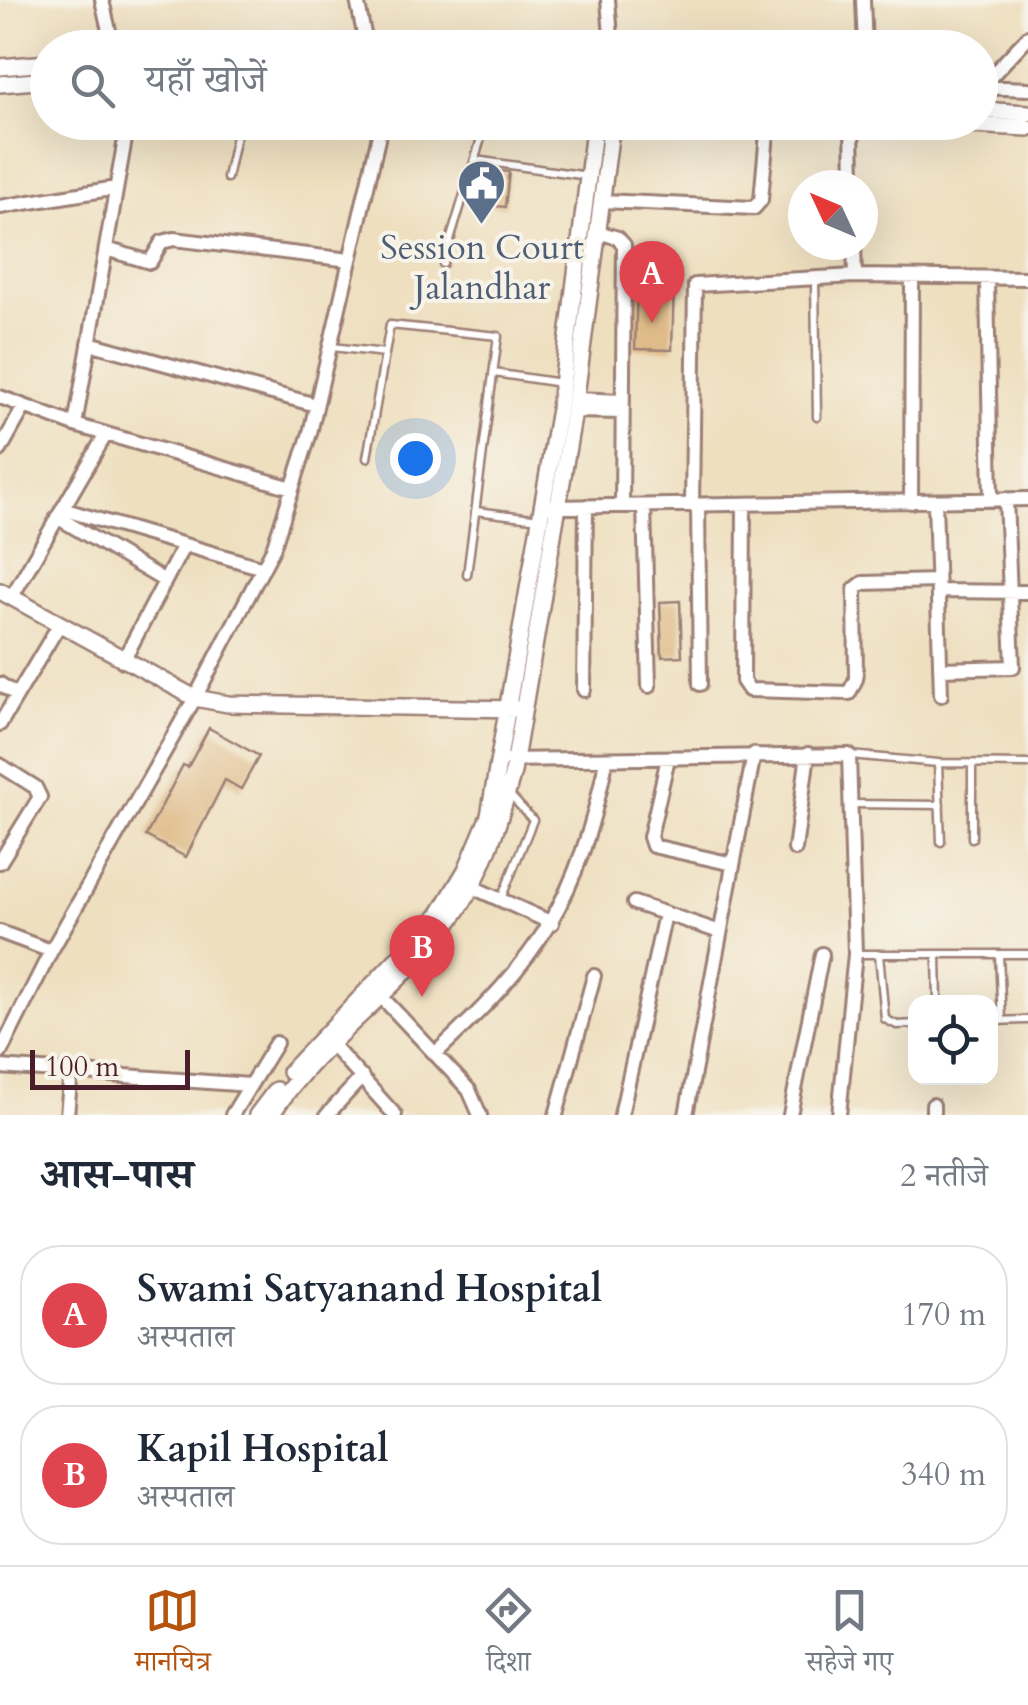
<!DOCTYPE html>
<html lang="hi">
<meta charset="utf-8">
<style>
body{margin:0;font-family:Cardo,"Noto Serif Devanagari",serif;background:#f6f6f7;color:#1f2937}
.controls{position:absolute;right:30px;bottom:30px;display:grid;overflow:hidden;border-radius:20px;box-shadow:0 10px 40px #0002}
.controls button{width:90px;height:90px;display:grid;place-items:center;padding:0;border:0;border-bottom:2px solid #e0e1e3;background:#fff;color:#1f2937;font:50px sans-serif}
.compass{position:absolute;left:788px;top:170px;width:90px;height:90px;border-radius:50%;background:#fff;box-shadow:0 10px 40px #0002;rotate:314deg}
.scale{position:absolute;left:30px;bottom:25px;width:160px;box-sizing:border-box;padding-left:10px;border:5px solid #4a1f2b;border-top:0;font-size:28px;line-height:35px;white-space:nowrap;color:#4a1f2b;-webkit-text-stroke:8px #f7f3e8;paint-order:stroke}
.you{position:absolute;left:415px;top:458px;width:35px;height:35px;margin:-25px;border:8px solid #fff;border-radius:50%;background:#1a73e8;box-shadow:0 0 0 15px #1a73e833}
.badge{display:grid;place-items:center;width:65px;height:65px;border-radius:50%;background:#b45309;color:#fff;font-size:32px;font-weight:700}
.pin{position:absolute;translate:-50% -82px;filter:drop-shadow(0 2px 5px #0008)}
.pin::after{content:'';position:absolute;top:52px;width:35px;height:30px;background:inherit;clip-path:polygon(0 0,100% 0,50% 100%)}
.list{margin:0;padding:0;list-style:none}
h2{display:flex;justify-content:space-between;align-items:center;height:130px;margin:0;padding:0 40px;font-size:42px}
h2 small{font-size:32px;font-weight:400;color:#747a83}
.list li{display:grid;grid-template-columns:65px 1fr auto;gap:30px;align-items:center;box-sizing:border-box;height:140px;margin:0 20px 20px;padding:0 20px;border:2px solid #e0e1e3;border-radius:40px}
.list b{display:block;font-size:38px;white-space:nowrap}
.list p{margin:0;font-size:32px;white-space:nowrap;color:#747a83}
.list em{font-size:32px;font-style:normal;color:#747a83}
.icon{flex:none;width:55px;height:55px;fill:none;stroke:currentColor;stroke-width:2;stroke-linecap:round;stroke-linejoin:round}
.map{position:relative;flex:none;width:1028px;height:1115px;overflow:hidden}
.search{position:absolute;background:#fff;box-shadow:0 10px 40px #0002;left:30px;right:30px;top:30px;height:110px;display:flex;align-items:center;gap:25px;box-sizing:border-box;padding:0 35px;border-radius:55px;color:#747a83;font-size:38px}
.sheet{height:450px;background:#fff}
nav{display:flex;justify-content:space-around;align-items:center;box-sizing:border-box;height:140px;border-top:2px solid #e0e1e3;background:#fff;font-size:28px;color:#747a83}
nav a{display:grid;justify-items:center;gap:5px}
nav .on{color:#b45309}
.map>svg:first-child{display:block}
.building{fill:#dfbb89}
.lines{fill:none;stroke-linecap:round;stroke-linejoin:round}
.service-casing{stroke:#9c7f75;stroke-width:11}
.minor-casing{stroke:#9c7f75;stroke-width:18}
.tertiary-casing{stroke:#9c7f75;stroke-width:20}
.service{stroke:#fff;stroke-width:6}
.minor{stroke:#fff;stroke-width:12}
.tertiary{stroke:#fff;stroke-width:15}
.labels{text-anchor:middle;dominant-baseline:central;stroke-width:8;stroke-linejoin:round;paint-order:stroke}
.service-label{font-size:35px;fill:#4e5e75;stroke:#f7f3e8}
</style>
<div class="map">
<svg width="1028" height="1115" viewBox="0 0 1028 1115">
<rect width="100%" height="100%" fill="#f7f3e8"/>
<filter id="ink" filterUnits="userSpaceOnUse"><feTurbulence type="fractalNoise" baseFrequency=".01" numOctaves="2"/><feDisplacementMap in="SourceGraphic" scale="20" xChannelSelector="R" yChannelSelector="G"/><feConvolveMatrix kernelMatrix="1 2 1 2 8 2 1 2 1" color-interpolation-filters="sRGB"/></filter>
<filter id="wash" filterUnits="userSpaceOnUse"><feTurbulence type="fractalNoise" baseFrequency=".0048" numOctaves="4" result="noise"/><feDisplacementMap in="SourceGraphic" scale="40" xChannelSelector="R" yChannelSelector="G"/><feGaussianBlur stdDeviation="2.25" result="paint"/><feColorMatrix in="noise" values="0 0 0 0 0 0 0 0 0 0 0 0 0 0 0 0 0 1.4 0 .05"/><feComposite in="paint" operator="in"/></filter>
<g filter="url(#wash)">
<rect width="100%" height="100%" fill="#eedfbf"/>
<g id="blocks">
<path class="building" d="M479,168L509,172L505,207L472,204Z
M637,284H674L672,350L635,349Z
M680,601L682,656L662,657L660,602Z
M209,728L259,756L241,789L225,780L186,857L146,836L183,765L188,767Z"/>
</g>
</g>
<g filter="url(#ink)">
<use href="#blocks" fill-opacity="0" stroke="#9c7f75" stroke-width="2.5"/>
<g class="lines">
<defs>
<path id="service" d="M475,160L588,176
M227,178L239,122
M443,264L486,122
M815,279L817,417
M332,347L385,353
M494,373L561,383
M367,458L390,325L498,336L467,575
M476,511L540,519
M850,755L938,763L1028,764
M938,763L941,842
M972,764V838
M851,804L940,805
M501,899L533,820L508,793
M856,954H1028
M879,954L885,1019L897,1025L916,1024
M937,955L938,1002
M999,955L1002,1021
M990,1021L1028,1020"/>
<path id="minor" d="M102,0L113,48
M357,0L367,48
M608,0L612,48
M863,0L865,48
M980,87L1028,89
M981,87L1028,37
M852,122L853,185
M602,201L754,208L761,200L768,122
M0,207L116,188
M598,232L618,238L624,245L622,506
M854,245L855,276
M106,249L150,262L162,242L174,239L350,260
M987,280L991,500
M89,343L316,405
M0,397L75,425L292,488
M576,399L622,401
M574,411L622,412
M75,425L128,122
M0,450L24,407
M935,501L941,695
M911,502L912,278
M692,505L695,285L855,276L1028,278
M698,505L700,684
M744,505L743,681L749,690L849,693L856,679L855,589L863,583L937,581
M644,506L649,686
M551,507L1028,499
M62,509L263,568
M57,517L165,581
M938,591L1028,592
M11,598L106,434
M123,661L184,545
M940,669L1013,667L1006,499
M0,684L17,695
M584,690L586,506
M0,724L59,625
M668,758L650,837L653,846L733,864
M508,760L849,755L855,954L839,1115
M0,765L35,787L40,797L0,862
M795,849L808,754
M470,886L552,923
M634,903L720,932
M0,932L51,951
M377,992L469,1090L480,1115
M331,1044L395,1115
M0,1053L51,951L195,698L273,549L310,433L382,122
M436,1053C539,957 578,902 606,761
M0,1067L250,1085
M933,1105V1115
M67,1115L71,1071
M232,1115L276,1043
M327,1115L362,1077
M556,1115L594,976
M621,1115L665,914
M686,1115L754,754
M790,1115L822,954"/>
<path id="tertiary" d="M0,67L48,63
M0,84L48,80
M980,110L1028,113
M911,122L1028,128
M0,591L195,698L228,704L518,709
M290,1072L439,915L466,870L489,816L559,409L595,122
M257,1115L276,1090
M271,1115C318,1042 394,994 447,925C481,882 499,824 513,772L574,411L612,122"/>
</defs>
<use href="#service" class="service-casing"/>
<use href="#minor" class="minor-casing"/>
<use href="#tertiary" class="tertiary-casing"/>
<use href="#service" class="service"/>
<use href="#minor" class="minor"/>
<use href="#tertiary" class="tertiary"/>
</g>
</g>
<defs>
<symbol id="civic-pin" viewBox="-11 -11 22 30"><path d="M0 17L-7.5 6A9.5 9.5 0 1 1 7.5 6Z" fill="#5c6f8a" stroke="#f7f3e8"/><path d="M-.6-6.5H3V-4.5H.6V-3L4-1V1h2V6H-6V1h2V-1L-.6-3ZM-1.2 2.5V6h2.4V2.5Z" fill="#fff"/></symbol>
</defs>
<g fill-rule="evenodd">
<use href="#civic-pin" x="454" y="156" width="55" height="75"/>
</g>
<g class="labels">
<g class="service-label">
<text x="482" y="248">Session Court<tspan x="482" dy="40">Jalandhar</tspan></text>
</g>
</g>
</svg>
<div class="controls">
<button><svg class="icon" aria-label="locate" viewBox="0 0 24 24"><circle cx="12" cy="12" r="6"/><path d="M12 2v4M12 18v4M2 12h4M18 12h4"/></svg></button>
</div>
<svg class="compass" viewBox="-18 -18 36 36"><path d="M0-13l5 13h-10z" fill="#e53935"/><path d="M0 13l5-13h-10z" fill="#747a83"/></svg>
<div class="scale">100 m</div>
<div class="you"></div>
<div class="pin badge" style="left:652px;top:323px;background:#e0444e">A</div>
<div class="pin badge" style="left:422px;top:997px;background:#e0444e">B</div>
<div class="search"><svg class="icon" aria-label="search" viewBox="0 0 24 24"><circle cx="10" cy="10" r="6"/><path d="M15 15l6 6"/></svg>यहाँ खोजें</div>
</div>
<section class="sheet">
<h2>आस-पास<small>2 नतीजे</small></h2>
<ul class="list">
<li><span class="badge" style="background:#e0444e">A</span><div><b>Swami Satyanand Hospital</b><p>अस्पताल</p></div><em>170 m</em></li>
<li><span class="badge" style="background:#e0444e">B</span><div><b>Kapil Hospital</b><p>अस्पताल</p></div><em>340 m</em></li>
</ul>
</section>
<nav>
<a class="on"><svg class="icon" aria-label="map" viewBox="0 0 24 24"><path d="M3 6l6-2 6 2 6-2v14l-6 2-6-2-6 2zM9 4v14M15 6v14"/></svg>मानचित्र</a>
<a><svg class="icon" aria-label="directions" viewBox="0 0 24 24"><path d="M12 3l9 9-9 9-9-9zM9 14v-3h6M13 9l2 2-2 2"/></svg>दिशा</a>
<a><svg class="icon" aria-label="saved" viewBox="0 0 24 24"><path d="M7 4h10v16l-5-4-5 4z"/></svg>सहेजे गए</a>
</nav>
